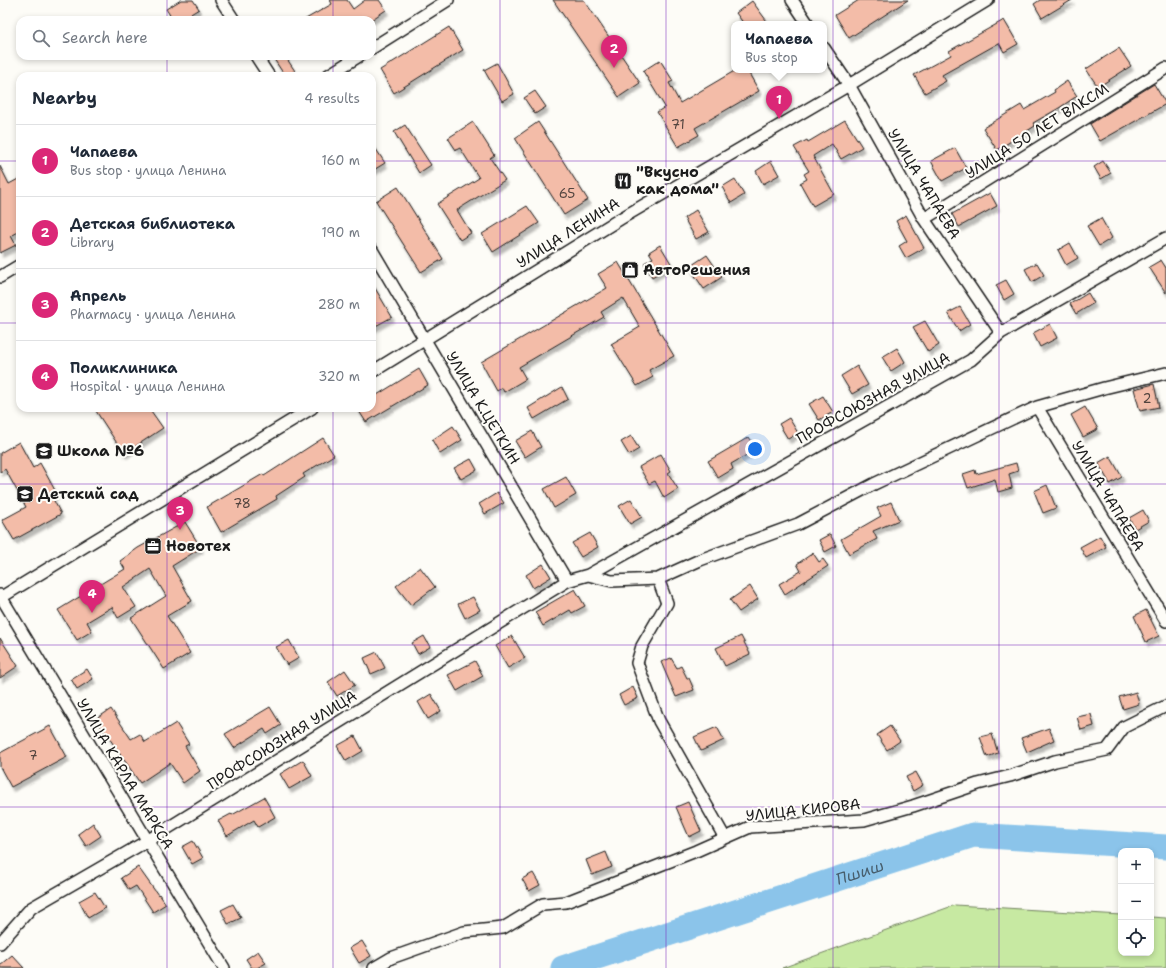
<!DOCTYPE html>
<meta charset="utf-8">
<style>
body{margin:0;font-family:"Shantell Sans",sans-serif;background:#f6f6f7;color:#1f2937}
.controls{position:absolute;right:12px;bottom:12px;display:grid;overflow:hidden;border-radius:8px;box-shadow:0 2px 6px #0003}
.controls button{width:36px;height:36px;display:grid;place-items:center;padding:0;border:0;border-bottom:1px solid #e0e1e3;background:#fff;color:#1f2937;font:20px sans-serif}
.you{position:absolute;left:755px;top:449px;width:14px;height:14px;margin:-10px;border:3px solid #fff;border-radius:50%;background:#1a73e8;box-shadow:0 0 0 6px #1a73e833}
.badge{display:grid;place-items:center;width:26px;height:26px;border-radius:50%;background:#db2777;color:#fff;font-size:13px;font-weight:700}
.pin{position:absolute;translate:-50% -33px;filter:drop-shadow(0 1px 2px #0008)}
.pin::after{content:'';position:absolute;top:21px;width:14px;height:12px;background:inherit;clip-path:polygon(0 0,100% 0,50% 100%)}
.popup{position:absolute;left:731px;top:21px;width:96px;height:52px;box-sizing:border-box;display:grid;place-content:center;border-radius:8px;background:#fff;filter:drop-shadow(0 1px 3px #0005);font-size:13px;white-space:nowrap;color:#747a83}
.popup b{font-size:15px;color:#1f2937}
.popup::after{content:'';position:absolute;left:50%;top:100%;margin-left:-8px;border:8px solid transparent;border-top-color:#fff}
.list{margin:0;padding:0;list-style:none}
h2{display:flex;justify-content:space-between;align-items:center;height:52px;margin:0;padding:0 16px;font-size:17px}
h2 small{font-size:13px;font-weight:400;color:#747a83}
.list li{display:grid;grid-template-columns:26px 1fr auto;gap:12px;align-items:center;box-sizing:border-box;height:72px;padding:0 16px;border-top:1px solid #e0e1e3}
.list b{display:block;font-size:15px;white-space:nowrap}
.list p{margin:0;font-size:13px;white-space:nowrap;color:#747a83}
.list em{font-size:13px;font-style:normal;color:#747a83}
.icon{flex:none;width:22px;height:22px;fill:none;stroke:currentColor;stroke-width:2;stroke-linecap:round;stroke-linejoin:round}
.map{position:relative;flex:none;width:1166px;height:968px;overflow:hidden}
.search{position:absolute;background:#fff;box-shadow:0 2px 6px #0003;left:16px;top:16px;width:360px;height:44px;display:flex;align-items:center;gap:10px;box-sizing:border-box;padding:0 14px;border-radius:12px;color:#747a83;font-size:15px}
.panel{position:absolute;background:#fff;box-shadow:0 2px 6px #0003;left:16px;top:72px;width:360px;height:340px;border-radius:12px}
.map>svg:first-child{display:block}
.green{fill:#c7e9a2;stroke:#72825f}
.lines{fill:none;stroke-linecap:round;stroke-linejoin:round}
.river{stroke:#8bc4ea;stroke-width:25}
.building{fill:#f3bca8;stroke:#1c1c1c;filter:url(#shadow)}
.minor-casing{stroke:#1c1c1c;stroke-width:14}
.minor{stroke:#fdfcf7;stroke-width:11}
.grid{fill:none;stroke:#7b2cbf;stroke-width:1;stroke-opacity:0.55}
.labels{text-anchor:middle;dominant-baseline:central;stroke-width:4;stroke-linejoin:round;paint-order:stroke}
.number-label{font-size:13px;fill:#52443f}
.street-label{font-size:15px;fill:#1c1c1c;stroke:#fdfcf7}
.poi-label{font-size:15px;font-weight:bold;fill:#1c1c1c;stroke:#fdfcf7;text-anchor:start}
.water-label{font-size:16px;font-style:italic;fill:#485f6e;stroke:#fdfcf7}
</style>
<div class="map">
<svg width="1166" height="968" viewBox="0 0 1166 968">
<defs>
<filter id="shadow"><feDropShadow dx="2.5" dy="4.5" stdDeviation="1" flood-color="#0004"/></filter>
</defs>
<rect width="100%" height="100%" fill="#fdfcf7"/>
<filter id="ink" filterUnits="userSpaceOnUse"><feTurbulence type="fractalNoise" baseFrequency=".025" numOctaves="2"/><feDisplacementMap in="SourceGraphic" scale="8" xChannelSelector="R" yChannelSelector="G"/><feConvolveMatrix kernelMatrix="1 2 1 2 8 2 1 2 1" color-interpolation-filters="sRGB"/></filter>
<g filter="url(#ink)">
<path class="green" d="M955,905L1121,915V953H1151V917L1166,918V968H782Z"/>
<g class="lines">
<path class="river" id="s1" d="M563,968L973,835L1166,847"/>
</g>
<path class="building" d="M181,0H193L199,9L181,20H173L166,9Z
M330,0H347L353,9L365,0H379L386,10L371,20H304L332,4Z
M553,0H584L640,83L619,97Z
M859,0H908L849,38L835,15Z
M1040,0H1072L1042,18L1034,4Z
M752,1L769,24H744L736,13Z
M1004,20L1018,44L1004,52L999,43L942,75L946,81L925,93L914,75L951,55L949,51Z
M449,27L463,50L394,93L380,70Z
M1119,48L1131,66L1098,87L1086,69Z
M272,56H285L295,71L285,76Z
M660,60L673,81L669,83L680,103L736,70H747L759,91L695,128L699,135L678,147L657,112L665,107L643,71Z
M497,63L514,94L502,101L484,70Z
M1067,81L1077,96L1059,108L1033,123L1035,126L997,150L983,128L1021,105L1024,110L1055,92L1054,90Z
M1154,84L1166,104L1100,141L1090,124Z
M535,91L546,107L535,114L524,98Z
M845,120L862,147L841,159L832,144L813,156L834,194L813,206L800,183L807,179L804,174L809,171L794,147L807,140L808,142Z
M473,122L494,155L490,158L505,180L457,210L471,233L460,240L437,204L479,178L460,148L456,150L448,138Z
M538,122L588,200L564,215L515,138Z
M405,125L431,165L419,173L394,132Z
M372,143L385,163L372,171Z
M955,148L966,168L942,181L931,161Z
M771,161L779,175L763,184L756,171Z
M1103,161L1111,173L1101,179L1094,167Z
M0,166L9,184L20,178V231L11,236L16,245L0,253Z
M735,179L744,195L731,203L722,187Z
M398,187L443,259L421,272L376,201Z
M990,193L997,206L959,227L952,214Z
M527,206L539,223L493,252L482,234Z
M696,210L709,232L696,239L684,218Z
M906,215L924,248L906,258L899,246L907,241L896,221Z
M1101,218L1112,238L1099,246L1087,226Z
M1070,243L1078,258L1066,265L1058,250Z
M660,245L672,265L652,277L644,263L653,258L649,252Z
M707,255L722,277L704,289L689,267Z
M1161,260L1166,268V293L1149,267Z
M618,262L674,356L649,370L653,377L637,386L611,344L640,327L623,298L601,312L604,317L519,367L526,379L504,392L502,388L497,391L481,362L607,288L598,274Z
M1037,263L1044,275L1032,282L1025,269Z
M1006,280L1014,294L1004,300L996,285Z
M372,283L392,317L372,328Z
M1088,293L1094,303L1076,314L1070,304Z
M960,307L970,324L959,331L948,313Z
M925,321L939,345L928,352L913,327Z
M1050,324L1057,338L1040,347L1033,333Z
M897,348L905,362L891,371L882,357Z
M857,366L868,385L852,394L841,376Z
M419,369L428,385L366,422L357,408H372V398Z
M1154,384L1159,407L1140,411L1134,389Z
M562,387L568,399L534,419L528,408Z
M823,396L833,412L819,420L809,404Z
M1085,407L1098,429L1083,437L1071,415Z
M94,408H149L163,428L124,454Z
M789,418L798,433L788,439L779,424Z
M453,426L462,440L440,454L432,440Z
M532,431L541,447L525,457L515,441Z
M631,436L639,449L629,455L621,442Z
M749,437L757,449L731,464L733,469L718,478L708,461Z
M323,438L334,455L303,474L305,477L276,496L277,499L221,532L207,507L263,474L264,476Z
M19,442L33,468L40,463L57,494L52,497L61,514L14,540L2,520L26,507L5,469L0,472V453Z
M661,454L671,471L668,473L678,489L664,498L655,481L649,484L639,467Z
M1110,456L1122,477L1110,484L1098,463Z
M471,459L477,470L461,479L454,468Z
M1016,463L1018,471L1009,474L1012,488L998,492L995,479L968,488L963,474L975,470L976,474Z
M566,477L576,495L554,508L544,489Z
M1047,485L1056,508L1043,513L1034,491Z
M497,493L504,503L485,514L479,504Z
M631,499L642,517L630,524L619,506Z
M891,502L899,520L873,531L877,539L849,554L841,539L881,516L877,508Z
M1143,510L1149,521L1135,529L1129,518Z
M185,522L201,548L172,566L192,601L167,616L190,653L164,669L131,618L166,596L150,569L123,587L136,607L118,618L112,607L87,622L92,631L77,640L58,610L125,569L120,561L138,548Z
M590,533L598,547L581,557L572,543Z
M830,534L836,546L825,552L819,540Z
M1100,536L1106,547L1086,558L1080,547Z
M813,553L819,562L823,559L828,566L785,594L779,584L801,571L797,564Z
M543,564L551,577L533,588L526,575Z
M420,567L435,587L411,605L396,586Z
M750,586L758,599L739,612L730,600Z
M575,589L585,606L572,613L570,610L543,626L535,612Z
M473,597L480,610L465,618L458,604Z
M1146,610L1159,636L1146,642L1134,616Z
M424,636L430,647L418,654L412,643Z
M512,636L525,658L508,668L495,646Z
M741,636L750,654L725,666L716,648Z
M0,638L18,666L0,678Z
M289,640L299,658L287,665L276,647Z
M377,652L385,668L371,674L364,658Z
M671,658L677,668L681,666L687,678H689L694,690L676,697L661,662Z
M475,661L483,676L457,691L448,675Z
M87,669L93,679L77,689L71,679Z
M345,670L355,685L337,696L328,682Z
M633,687L638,698L624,705L619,695Z
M1136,692L1139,704L1123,709L1119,697Z
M431,694L441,711L428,719L418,702Z
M270,707L281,725L267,734L264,729L234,748L225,734Z
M111,709L131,739L140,734L145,742L176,723L189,744L185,746L200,771L183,783L170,763L140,783L96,719Z
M1091,714L1094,726L1081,730L1077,717Z
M50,726L67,757L11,787L0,767V753Z
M890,726L900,741L887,750L877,735Z
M717,727L724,740L701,751L694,737Z
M1049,728L1054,740L1027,752L1021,738Z
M992,734L998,753L987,757L980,737Z
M355,736L363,751L346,761L337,746Z
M303,760L312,776L289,789L280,774Z
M916,772L923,785L913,791L906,777Z
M264,797L275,817L258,827L254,820L227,836L218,821L231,814L232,815Z
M688,802L701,831L689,837L676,807Z
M93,823L101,836L86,846L78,834Z
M193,841L203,858L192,864L182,847Z
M606,852L612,867L592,875L586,860Z
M138,867L158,895L159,894L166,904L153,912L136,886L129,890L121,878Z
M533,873L540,885L529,891L522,879Z
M95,892L105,908L88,918L79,901Z
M233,904L241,918L228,924L221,910Z
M362,941L371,956L359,963L350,948Z
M258,951L266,963L257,968H252L246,959Z
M12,955L24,968H0V965Z"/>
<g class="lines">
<defs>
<path id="minor" d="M221,0L234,20
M792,0L808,24
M372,48L448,0
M824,48L849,85L924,219L1001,333
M256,56L269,76
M327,76L359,56
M924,219L1166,68
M372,250L567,581
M0,277L20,265
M372,372L620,219L849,85L988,0
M1037,407L1166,621
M588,575L612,581L658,579L700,560L798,524L874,484L1037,407L1104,388L1166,373
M658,579L667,603L642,646L637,663L659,721L725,838
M0,595L224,968
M0,598L312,408
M0,943L31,908L147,841L567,581L588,575L971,360L1001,333L1166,238
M374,968L391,958L464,932L503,928L543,904L566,902L696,851L750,827L864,820L913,806L978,784L1010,776L1055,761L1107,750L1124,727L1166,706"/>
</defs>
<use href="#minor" class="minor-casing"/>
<use href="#minor" class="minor"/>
</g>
</g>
<path class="grid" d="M167,0V20M333,0V20M500,0V968M666,0V968M833,0V968M999,0V968M167,56V76M333,56V76M0,161H20M372,161H1166M0,323H20M372,323H1166M167,408V968M333,408V968M0,484H1166M0,645H1166M0,807H1166"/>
<defs>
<symbol id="restaurant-square" viewBox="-11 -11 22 22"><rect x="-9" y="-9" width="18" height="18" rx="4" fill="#1c1c1c" stroke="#fdfcf7"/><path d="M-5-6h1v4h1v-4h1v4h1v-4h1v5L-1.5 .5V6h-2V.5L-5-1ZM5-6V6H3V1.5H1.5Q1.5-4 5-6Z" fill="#fff"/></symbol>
<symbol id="shop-square" viewBox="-11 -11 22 22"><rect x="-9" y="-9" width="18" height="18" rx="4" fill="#1c1c1c" stroke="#fdfcf7"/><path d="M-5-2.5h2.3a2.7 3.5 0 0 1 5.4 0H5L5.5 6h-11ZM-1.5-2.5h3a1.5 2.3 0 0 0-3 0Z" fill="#fff"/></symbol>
<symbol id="school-square" viewBox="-11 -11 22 22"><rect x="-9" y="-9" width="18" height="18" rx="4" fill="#1c1c1c" stroke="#fdfcf7"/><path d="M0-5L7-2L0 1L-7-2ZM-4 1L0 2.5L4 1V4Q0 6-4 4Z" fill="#fff"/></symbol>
<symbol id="office-square" viewBox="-11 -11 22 22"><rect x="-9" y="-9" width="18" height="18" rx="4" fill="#1c1c1c" stroke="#fdfcf7"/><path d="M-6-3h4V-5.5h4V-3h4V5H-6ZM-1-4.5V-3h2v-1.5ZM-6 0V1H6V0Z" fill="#fff"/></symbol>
</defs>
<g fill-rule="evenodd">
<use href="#restaurant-square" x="613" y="171" width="20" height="20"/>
<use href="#shop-square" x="620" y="260" width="20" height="20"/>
<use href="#school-square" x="34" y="441" width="20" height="20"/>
<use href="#school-square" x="15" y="484" width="20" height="20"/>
<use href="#office-square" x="143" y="536" width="20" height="20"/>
</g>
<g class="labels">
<g class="number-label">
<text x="678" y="124">71</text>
<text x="567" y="193">65</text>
<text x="1147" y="398">2</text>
<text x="242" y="503">78</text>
<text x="33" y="755">7</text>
</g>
<g class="street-label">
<text transform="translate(1037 131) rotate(-32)">УЛИЦА 50 ЛЕТ ВЛКСМ</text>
<text transform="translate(924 184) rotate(59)">УЛИЦА ЧАПАЕВА</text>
<text transform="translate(568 233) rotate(-32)">УЛИЦА ЛЕНИНА</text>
<text transform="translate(873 398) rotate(-29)">ПРОФСОЮЗНАЯ УЛИЦА</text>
<text transform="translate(483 408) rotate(59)">УЛИЦА К.ЦЕТКИН</text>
<text transform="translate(1108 496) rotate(59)">УЛИЦА ЧАПАЕВА</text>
<text transform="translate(282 740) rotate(-32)">ПРОФСОЮЗНАЯ УЛИЦА</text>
<text transform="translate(125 774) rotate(59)">УЛИЦА КАРЛА МАРКСА</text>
<text transform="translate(803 810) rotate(-6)">УЛИЦА КИРОВА</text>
</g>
<g class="poi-label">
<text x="636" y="172">"Вкусно<tspan x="636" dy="17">как дома"</tspan></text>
<text x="643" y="270">АвтоРешения</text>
<text x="57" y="451">Школа №6</text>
<text x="38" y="494">Детский сад</text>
<text x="166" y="546">Новотех</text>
</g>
<g class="water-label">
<text stroke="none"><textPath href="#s1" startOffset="312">Пшиш</textPath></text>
</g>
</g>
</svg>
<div class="controls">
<button>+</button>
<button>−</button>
<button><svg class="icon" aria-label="locate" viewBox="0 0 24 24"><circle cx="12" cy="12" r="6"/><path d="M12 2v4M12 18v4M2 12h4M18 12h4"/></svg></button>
</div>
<div class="you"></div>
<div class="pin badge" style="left:779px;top:119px">1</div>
<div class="popup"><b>Чапаева</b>Bus stop</div>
<div class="pin badge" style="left:614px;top:68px">2</div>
<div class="pin badge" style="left:180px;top:530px">3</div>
<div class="pin badge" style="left:92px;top:613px">4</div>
<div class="search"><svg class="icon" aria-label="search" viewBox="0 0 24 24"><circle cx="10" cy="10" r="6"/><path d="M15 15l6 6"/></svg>Search here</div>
<section class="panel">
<h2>Nearby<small>4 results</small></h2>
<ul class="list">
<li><span class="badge">1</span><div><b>Чапаева</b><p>Bus stop · улица Ленина</p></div><em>160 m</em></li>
<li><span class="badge">2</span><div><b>Детская библиотека</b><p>Library</p></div><em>190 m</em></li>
<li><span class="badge">3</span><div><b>Апрель</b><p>Pharmacy · улица Ленина</p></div><em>280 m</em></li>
<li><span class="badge">4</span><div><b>Поликлиника</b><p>Hospital · улица Ленина</p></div><em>320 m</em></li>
</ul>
</section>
</div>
